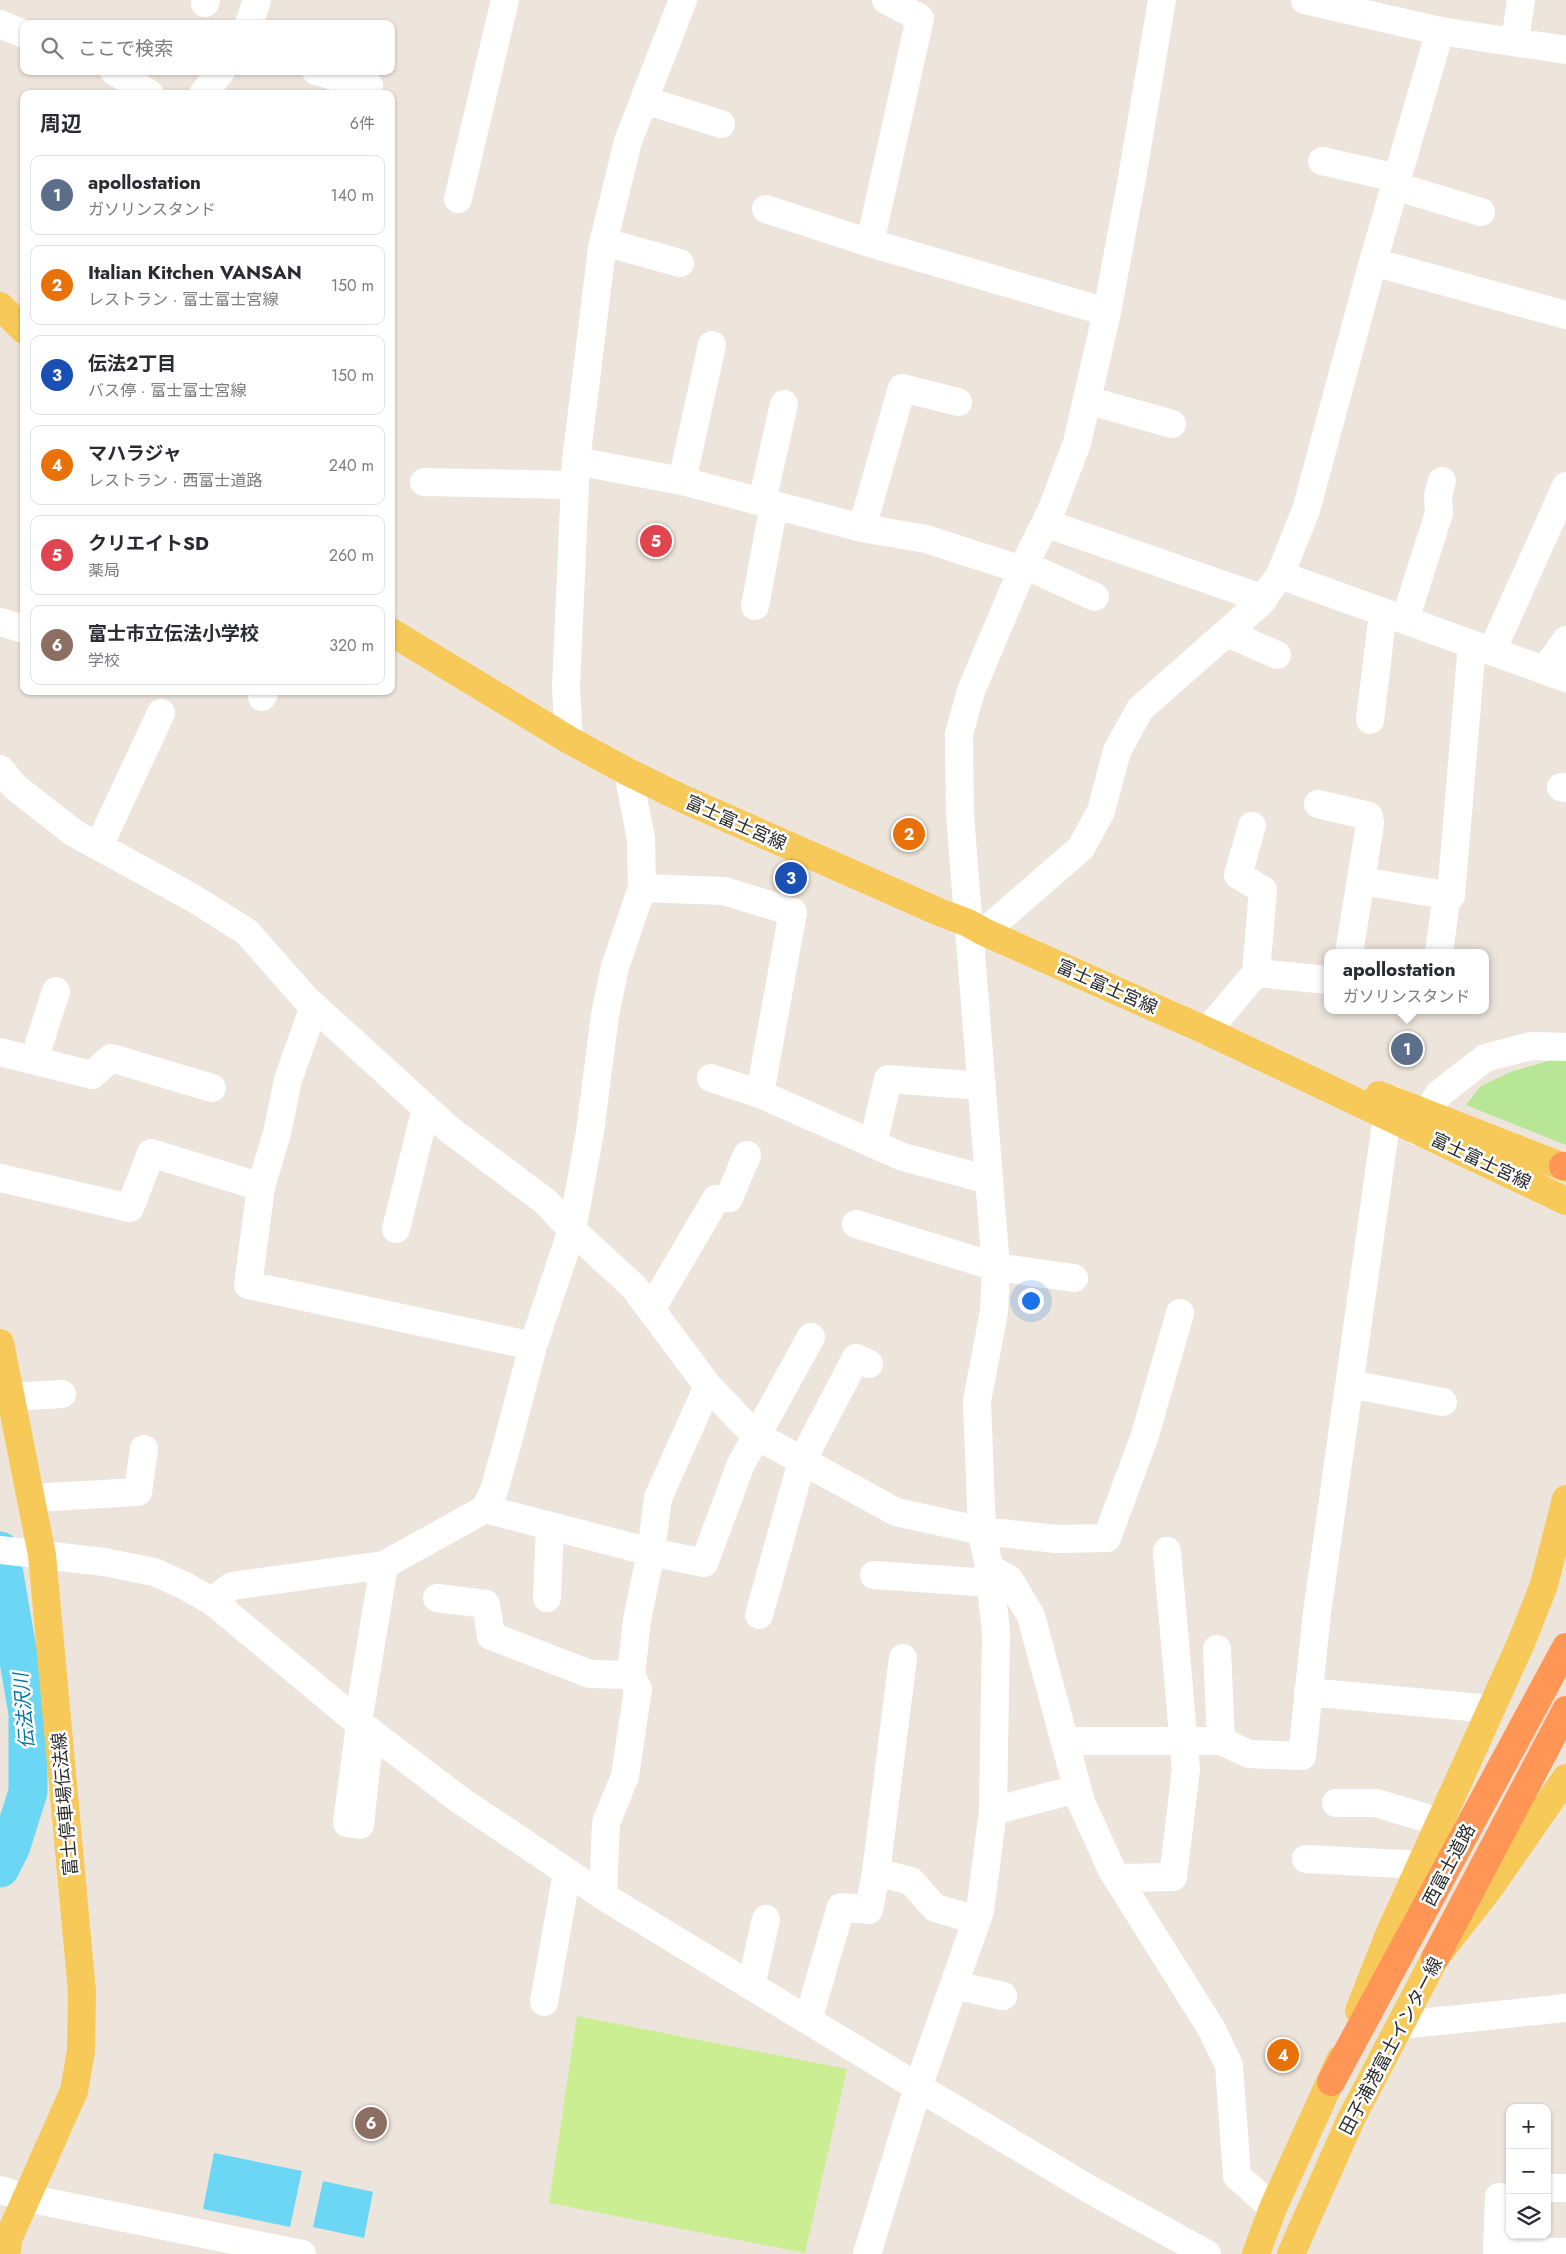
<!DOCTYPE html>
<html lang="ja">
<meta charset="utf-8">
<style>
body{margin:0;font-family:Jost,"Noto Sans JP",sans-serif;background:#f2f2f3;color:#2b2b33}
.controls{position:absolute;right:15px;bottom:15px;display:grid;overflow:hidden;border-radius:10px;box-shadow:0 1px 4px #0004}
.controls button{width:45px;height:45px;display:grid;place-items:center;padding:0;border:0;border-bottom:1px solid #e1e1e2;background:#fff;color:#2b2b33;font:25px sans-serif}
.you{position:absolute;left:1030px;top:1300px;width:18px;height:18px;margin:-12px;border:4px solid #fff;border-radius:50%;background:#1a73e8;box-shadow:0 0 0 8px #1a73e833}
.badge{display:grid;place-items:center;width:32px;height:32px;border-radius:50%;background:#111827;color:#fff;font-size:16px;font-weight:700}
.pin{position:absolute;translate:-50% -50%;border:2px solid #fff;box-shadow:0 1px 5px #0006}
.popup{position:absolute;left:1324px;top:949px;width:165px;height:65px;box-sizing:border-box;display:grid;place-content:center;border-radius:10px;background:#fff;filter:drop-shadow(0 1px 4px #0005);font-size:16px;white-space:nowrap;color:#7c7c81}
.popup b{font-size:19px;color:#2b2b33}
.popup::after{content:'';position:absolute;left:50%;top:100%;margin-left:-10px;border:10px solid transparent;border-top-color:#fff}
.list{margin:0;padding:0;list-style:none}
h2{display:flex;justify-content:space-between;align-items:center;height:65px;margin:0;padding:0 20px;font-size:21px}
h2 small{font-size:16px;font-weight:400;color:#7c7c81}
.list li{display:grid;grid-template-columns:32px 1fr auto;gap:15px;align-items:center;box-sizing:border-box;height:80px;margin:0 10px 10px;padding:0 10px;border:1px solid #e1e1e2;border-radius:10px}
.list b{display:block;font-size:19px;white-space:nowrap}
.list p{margin:0;font-size:16px;white-space:nowrap;color:#7c7c81}
.list em{font-size:16px;font-style:normal;color:#7c7c81}
.icon{flex:none;width:28px;height:28px;fill:none;stroke:currentColor;stroke-width:2;stroke-linecap:round;stroke-linejoin:round}
.map{position:relative;flex:none;width:1566px;height:2254px;overflow:hidden}
.search{position:absolute;background:#fff;box-shadow:0 1px 4px #0004;left:20px;top:20px;width:375px;height:55px;display:flex;align-items:center;gap:12px;box-sizing:border-box;padding:0 18px;border-radius:10px;color:#7c7c81;font-size:19px}
.panel{position:absolute;background:#fff;box-shadow:0 1px 4px #0004;left:20px;top:90px;width:375px;height:605px;border-radius:10px}
.map>svg:first-child{display:block}
.green{fill:#b6e696}
.pitch{fill:#ccee92}
.water{fill:#6bd7f4}
.lines{fill:none;stroke-linecap:round;stroke-linejoin:round}
.river{stroke:#6bd7f4;stroke-width:39}
.minor{stroke:#fff;stroke-width:28}
.major{stroke:#f7c958;stroke-width:28}
.highway{stroke:#ff9656;stroke-width:28}
.labels{text-anchor:middle;dominant-baseline:central;stroke-width:5;stroke-linejoin:round;paint-order:stroke}
.street-label{font-size:18px;fill:#2b2b2b;stroke:#fff}
.water-label{font-size:19px;font-style:italic;fill:#0775a2;stroke:#fff}
</style>
<div class="map">
<svg width="1566" height="2254" viewBox="0 0 1566 2254">
<rect width="100%" height="100%" fill="#ede5dc"/>
<path class="green" d="M1555,1059H1566V1145L1466,1105L1481,1086L1510,1072Z"/>
<path class="pitch" d="M577,2016L847,2069L805,2253L549,2203Z"/>
<path class="water" d="M214,2153L302,2171L290,2227L203,2209Z
M323,2181L373,2192L364,2238L313,2227Z"/>
<g class="lines">
<path class="river" d="M0,1551L28,1713V1792L11,1846L0,1868"/>
<path class="minor" d="M1305,0L1440,31L1566,50
M205,3L206,0
M0,24L24,34
M249,24L257,0
M1515,41L1521,0
M114,71L150,94
M316,71L369,86
M203,94L221,71
M644,100L721,124
M1322,161L1397,178
M1395,186L1481,212
M458,199L505,0
M766,209L870,243L1107,312
M604,242L680,263
M870,243L920,18L886,0
M1373,262L1566,315
M1087,400L1172,424
M576,461L682,481L862,528L926,539L1022,570
M682,481L712,345
M424,482L574,485
M762,502L784,404
M1045,523L1264,599
M862,528L902,388L958,402
M1025,565L1095,597
M1280,575L1566,678
M755,606L774,505
M1405,620L1439,513L1438,496L1442,481
M0,622L24,629
M1227,633L1277,655
M1492,651L1566,486
M1545,670L1566,640
M262,697L265,691
M1370,720L1383,612
M569,740L566,686L576,461L602,248L628,141L683,0
M0,769L15,787L74,833L193,898L247,932L305,998L450,1130L546,1202L572,1230L634,1287L708,1386L755,1435L896,1512L982,1531L1057,1539L1107,1538L1145,1435L1180,1313
M1561,787L1566,788
M1318,804L1369,816L1370,824L1349,953
M99,846L161,713
M1362,881L1451,896L1472,644
M642,888L724,891L793,912L760,1094L903,1157L989,1180
M984,932L1081,848L1101,811L1117,751L1140,709L1259,604L1280,575L1306,510L1373,262L1440,31
M1439,952L1447,895
M1256,973L1328,980
M314,1006L288,1080L277,1133L261,1187L248,1285L533,1346
M1207,1031L1256,973L1263,890L1238,875L1252,826
M0,1052L92,1075L111,1058L212,1088
M34,1060L56,991
M711,1078L760,1094
M1418,1132L1427,1113L1439,1094L1485,1058L1531,1046L1566,1047
M873,1144L888,1079L982,1086
M0,1178L130,1208L151,1153L261,1187
M856,1224L996,1267L1074,1278
M396,1229L426,1108
M652,1308L716,1199L729,1198L747,1155
M1350,1384L1443,1402
M11,1397L62,1394
M31,1498L138,1492L144,1449
M485,1509L651,1552L704,1563L741,1464L811,1337
M0,1550L104,1562L154,1572L183,1585L212,1601L360,1724L460,1800L603,1896L918,2087L1089,2189L1207,2254
M989,1568L1009,1579L1031,1616L1081,1802L1112,1870L1211,2028L1229,2065L1237,2176L1273,2208
M874,1575L991,1583
M437,1598L486,1604L491,1636L590,1674L631,1675
M547,1598L550,1526
M212,1601L232,1586L384,1565L485,1509L494,1490L508,1441L533,1346L572,1230L590,1132L605,1015L615,967L642,888L641,839L628,772
M759,1615L802,1461L856,1358L869,1364
M1217,1649L1221,1741
M1308,1692L1491,1709
M358,1722L384,1565
M360,1724L347,1823L360,1825L370,1731
M1065,1741H1221L1249,1754L1302,1756L1317,1613L1387,1116L1394,1100
M1336,1803H1376L1439,1822
M993,1811L1077,1789
M1306,1859L1421,1865
M876,1872L911,1881L935,1908L977,1920
M1117,1878L1173,1877L1186,1769L1167,1551
M603,1896L606,1823L625,1776L638,1689L631,1675L637,1620L651,1552L658,1498L708,1386
M955,1985L1003,1996
M751,1986L766,1919
M544,2002L567,1872
M808,2020L841,1907L869,1910L876,1872L903,1658
M1400,2025L1566,2008
M1547,2188H1566
M0,2190L27,2198L302,2254
M1499,2197L1497,2251L1566,2252
M867,2254L918,2087L980,1911L993,1811L996,1632L989,1568L982,1531L977,1401L994,1312L996,1267L960,815L959,734L971,691L1022,570L1052,509L1077,443L1107,312L1132,178L1162,0"/>
<path class="major" d="M0,306L24,330
M391,632L569,740L628,772L679,797L939,912L968,923L984,932L1207,1031L1566,1201
M1379,1095L1566,1168
M0,1343L42,1555L82,1992L81,2051L74,2091L9,2237L6,2254
M1359,2011L1388,1937L1521,1643L1544,1585L1566,1499
M1256,2254L1273,2208L1340,2060
M1291,2254L1351,2119L1435,1958L1488,1890L1566,1778"/>
<path class="highway" d="M1563,1166H1566
M1435,1958L1566,1710
M1331,2082L1566,1647"/>
</g>
<g class="labels">
<g class="street-label">
<text transform="translate(736 823) rotate(24)">富士富士宮線</text>
<text transform="translate(1107 987) rotate(24)">富士富士宮線</text>
<text transform="translate(1481 1161) rotate(25)">富士富士宮線</text>
<text transform="translate(65 1804) rotate(-95)">富士停車場伝法線</text>
<text transform="translate(1449 1865) rotate(-62)">西富士道路</text>
<text transform="translate(1391 2046) rotate(-62)">田子浦港富士インター線</text>
</g>
<g class="water-label">
<text transform="translate(24 1711) rotate(-95)">伝法沢川</text>
</g>
</g>
</svg>
<div class="controls">
<button>+</button>
<button>−</button>
<button><svg class="icon" aria-label="layers" viewBox="0 0 24 24"><path d="M12 4l9 5-9 5-9-5zM3 14l9 5 9-5"/></svg></button>
</div>
<div class="you"></div>
<div class="pin badge" style="left:1407px;top:1049px;background:#5c6f8a">1</div>
<div class="popup"><b>apollostation</b>ガソリンスタンド</div>
<div class="pin badge" style="left:909px;top:834px;background:#e8710a">2</div>
<div class="pin badge" style="left:791px;top:878px;background:#1a4fb4">3</div>
<div class="pin badge" style="left:1283px;top:2055px;background:#e8710a">4</div>
<div class="pin badge" style="left:656px;top:541px;background:#e0444e">5</div>
<div class="pin badge" style="left:371px;top:2123px;background:#8d6e63">6</div>
<div class="search"><svg class="icon" aria-label="search" viewBox="0 0 24 24"><circle cx="10" cy="10" r="6"/><path d="M15 15l6 6"/></svg>ここで検索</div>
<section class="panel">
<h2>周辺<small>6件</small></h2>
<ul class="list">
<li><span class="badge" style="background:#5c6f8a">1</span><div><b>apollostation</b><p>ガソリンスタンド</p></div><em>140 m</em></li>
<li><span class="badge" style="background:#e8710a">2</span><div><b>Italian Kitchen VANSAN</b><p>レストラン · 富士富士宮線</p></div><em>150 m</em></li>
<li><span class="badge" style="background:#1a4fb4">3</span><div><b>伝法２丁目</b><p>バス停 · 富士富士宮線</p></div><em>150 m</em></li>
<li><span class="badge" style="background:#e8710a">4</span><div><b>マハラジャ</b><p>レストラン · 西富士道路</p></div><em>240 m</em></li>
<li><span class="badge" style="background:#e0444e">5</span><div><b>クリエイトSD</b><p>薬局</p></div><em>260 m</em></li>
<li><span class="badge" style="background:#8d6e63">6</span><div><b>富士市立伝法小学校</b><p>学校</p></div><em>320 m</em></li>
</ul>
</section>
</div>
